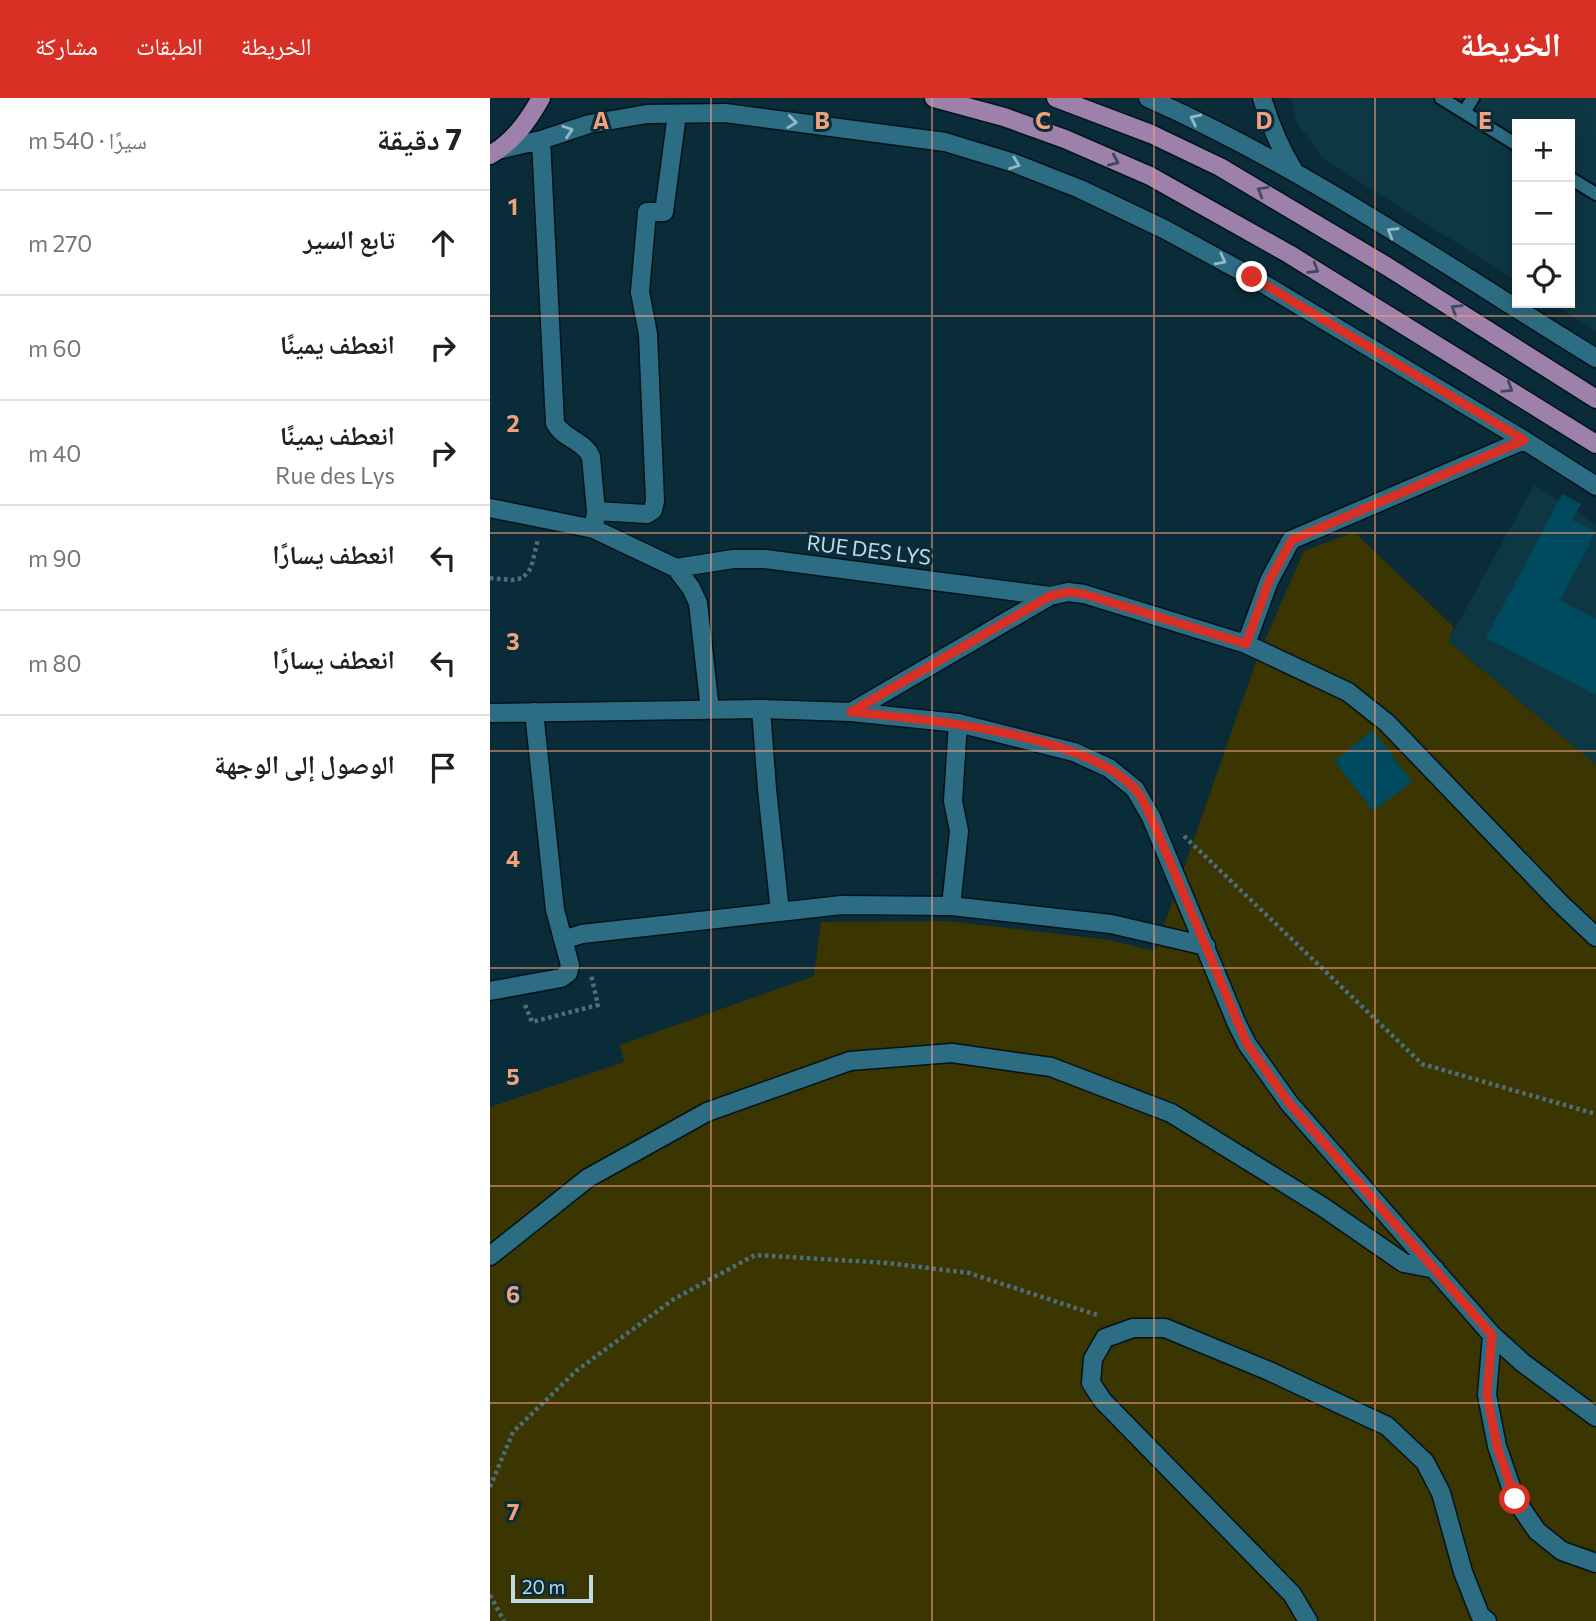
<!DOCTYPE html>
<html lang="ar">
<meta charset="utf-8">
<style>
body{margin:0;font-family:Commissioner,"Noto Naskh Arabic",sans-serif;background:#f2f2f2;color:#202124;direction:rtl}
.controls{position:absolute;right:21px;top:21px;display:grid;overflow:hidden;border-radius:0px;box-shadow:0 4px 18px #0003}
.controls button{width:63px;height:63px;display:grid;place-items:center;padding:0;border:0;border-bottom:2px solid #e0e0e0;background:#fff;color:#202124;font:35px sans-serif}
.scale{position:absolute;left:21px;bottom:18px;width:82px;box-sizing:border-box;padding-left:7px;border:4px solid #bcdbe7;border-top:0;font-size:19px;line-height:24px;white-space:nowrap;color:#bcdbe7;-webkit-text-stroke:5px #0a2c38;paint-order:stroke}
.stop{position:absolute;width:21px;height:21px;margin:-16px;border:5px solid #d93025;border-radius:50%;background:#fff}
.stop.end{background:#d93025;border-color:#fff;box-shadow:0 2px 7px #0008}
.list{margin:0;padding:0;list-style:none}
h2{display:flex;justify-content:space-between;align-items:center;height:91px;margin:0;padding:0 28px;font-size:30px}
h2 small{font-size:23px;font-weight:400;color:#757577}
.list li{display:grid;grid-template-columns:46px 1fr auto;gap:21px;align-items:center;box-sizing:border-box;height:105px;padding:0 28px;border-top:2px solid #e0e0e0}
.list b{display:block;font-size:26px;white-space:nowrap}
.list p{margin:0;font-size:23px;white-space:nowrap;color:#757577}
.list em{font-size:23px;font-style:normal;color:#757577}
.icon{flex:none;width:38px;height:38px;fill:none;stroke:currentColor;stroke-width:2;stroke-linecap:round;stroke-linejoin:round}
.map{position:relative;flex:none;width:1106px;height:1523px;overflow:hidden;direction:ltr}
header{display:flex;align-items:center;gap:42px;box-sizing:border-box;height:98px;padding:0 35px;background:#d93025;color:#fff}
header strong{font-size:33px}
nav{display:flex;gap:38px;margin-inline-start:auto;font-size:24px}
main{display:flex}
aside{flex:1;background:#fff}
.map>svg:first-child{display:block}
.built{fill:#0e3744}
.green{fill:#3a3501}
.building{fill:#004a5f}
.lines{fill:none;stroke-linecap:round;stroke-linejoin:round}
.service-casing{stroke:#02131a;stroke-width:16}
.pedestrian-casing{stroke:#02131a;stroke-width:21}
.minor-casing{stroke:#02131a;stroke-width:21}
.primary-casing{stroke:#02131a;stroke-width:21}
.path{stroke:#4c6d79;stroke-width:4.5;stroke-dasharray:3.5 3.5;stroke-linecap:butt}
.service{stroke:#2d6d83;stroke-width:12}
.pedestrian{stroke:#2d6d83;stroke-width:18}
.minor{stroke:#2d6d83;stroke-width:18}
.primary{stroke:#9e81ab;stroke-width:18}
.oneway{stroke:#91bac9}
.oneway2{stroke:#3e4a60}
.route{stroke:#d93025;stroke-width:9}
.grid{fill:none;stroke:#f2a17e;stroke-width:2;stroke-opacity:0.55}
.labels{text-anchor:middle;dominant-baseline:central;stroke-width:6;stroke-linejoin:round;paint-order:stroke}
.street-label{font-size:21px;fill:#bcdbe7;stroke:#0a2c38}
.grid-label{font-size:23px;text-anchor:middle;font-weight:bold;fill:#f2a17e;stroke:#0a2c38;stroke-width:6;stroke-linejoin:round;paint-order:stroke}
</style>
<header>
<strong>الخريطة</strong>
<nav><a>الخريطة</a><a>الطبقات</a><a>مشاركة</a></nav>
</header>
<main>
<div class="map">
<svg width="1106" height="1523" viewBox="0 0 1106 1523">
<rect width="100%" height="100%" fill="#0a2c38"/>
<path class="built" d="M801,0H1106V233L1062,205H1080V26H1027V183L835,62L807,25Z
M1044,387L1106,426V667L958,543Z"/>
<path class="green" d="M864,434L964,529L958,543L1106,667V1523H0V1009L134,964L130,947L324,878L331,824L457,823L619,842L665,853L768,558L814,453Z"/>
<path class="building" d="M1072,396L1091,406L1082,422L1106,434L1070,502L1106,521V597L996,540Z
M883,632L922,684L883,713L844,663Z"/>
<g class="lines">
<defs>
<path id="service" d="M951,0L1027,47
M974,14L983,0
M1080,80L1106,96"/>
<path id="pedestrian" d="M150,194L157,114H174L187,16
M271,611L277,691
M461,808L469,733L463,703L468,625"/>
<path id="minor" d="M658,0C816,70 959,170 1106,260
M772,0C780,26 789,49 804,73
M51,42L65,325C73,341 95,343 101,359L106,413L104,431
M12,51L51,42L99,26L157,16L235,15L455,44L524,65L590,91L674,131L762,179L1034,342L1106,388
M0,410L104,431L186,470L243,461H275L560,498L578,494L594,496L756,546L858,594L897,625L1070,805L1106,839
M106,413L157,416L163,412L165,403L158,236L150,194
M186,470L201,490L208,505L220,612
M756,546L779,483L801,442L1034,342
M361,614L560,498
M0,615L271,611L361,614L468,625L584,654L619,670L645,691L661,719L747,926L757,946L799,1005L1002,1237L1033,1265L1106,1319
M277,691L290,814
M73,842L92,836L352,807L461,808L621,826L716,848
M0,893L71,880L78,875L80,867L65,812L44,614
M0,1158L98,1080L217,1014L360,963L462,955L561,969L681,1015L833,1109L914,1165L945,1171
M1002,1237L997,1297L1007,1348L1025,1401L1047,1433L1072,1453L1106,1465
M818,1523L802,1496L613,1303L601,1285L603,1261L615,1240L643,1230H675L779,1273L897,1328L935,1364L951,1395L973,1474L990,1517L997,1523"/>
<path id="primary" d="M444,0L514,19L575,41L660,78L799,156L1106,346
M566,0L661,36L730,69L898,169L1106,301
M0,57C23,44 38,23 51,0"/>
</defs>
<use href="#service" class="service-casing"/>
<use href="#pedestrian" class="pedestrian-casing"/>
<use href="#minor" class="minor-casing"/>
<use href="#primary" class="primary-casing"/>
<path class="path" d="M0,480L22,482L33,480L41,470L48,441
M694,738L932,966L1106,1016
M35,907L42,924L108,907L101,877
M0,1389L23,1334L86,1273L184,1201L265,1157L397,1165L479,1175L610,1218
M0,1497L14,1523"/>
<use href="#service" class="service"/>
<use href="#pedestrian" class="pedestrian"/>
<use href="#minor" class="minor"/>
<use href="#primary" class="primary"/>
</g>
<defs><path id="oneway-chevron" d="M-2-3.5L2.5 0L-2 3.5" fill="none" stroke-width="1.6" stroke-linecap="round" stroke-linejoin="round" transform="scale(1.75)"/></defs>
<g class="oneway">
<use href="#oneway-chevron" transform="translate(705 21) rotate(-154)"/>
<use href="#oneway-chevron" transform="translate(302 24) rotate(7)"/>
<use href="#oneway-chevron" transform="translate(78 33) rotate(-18)"/>
<use href="#oneway-chevron" transform="translate(525 66) rotate(20)"/>
<use href="#oneway-chevron" transform="translate(902 134) rotate(-149)"/>
<use href="#oneway-chevron" transform="translate(731 162) rotate(28)"/>
</g>
<g class="oneway2">
<use href="#oneway-chevron" transform="translate(624 63) rotate(24)"/>
<use href="#oneway-chevron" transform="translate(772 93) rotate(-150)"/>
<use href="#oneway-chevron" transform="translate(824 171) rotate(31)"/>
<use href="#oneway-chevron" transform="translate(966 211) rotate(-148)"/>
<use href="#oneway-chevron" transform="translate(1018 290) rotate(32)"/>
</g>
<g class="lines">
<path class="route" d="M762,179L1034,342L802,442L779,483L756,546L594,496L578,494L560,498L361,614C435,621 593,635 645,691C652,698 656,710 661,719L757,946L799,1005L1002,1237L997,1297L1007,1348L1025,1401"/>
</g>
<path class="grid" d="M221,0V1523M442,0V1523M664,0V1523M885,0V1523M0,218H1106M0,435H1106M0,653H1106M0,870H1106M0,1088H1106M0,1305H1106"/>
<g class="labels">
<g class="street-label">
<text transform="translate(379 451) rotate(7)">RUE DES LYS</text>
</g>
</g>
<g class="grid-label">
<text x="111" y="31">A</text>
<text x="332" y="31">B</text>
<text x="553" y="31">C</text>
<text x="774" y="31">D</text>
<text x="995" y="31">E</text>
<text x="23" y="117">1</text>
<text x="23" y="334">2</text>
<text x="23" y="552">3</text>
<text x="23" y="769">4</text>
<text x="23" y="987">5</text>
<text x="23" y="1205">6</text>
<text x="23" y="1422">7</text>
</g>
</svg>
<div class="controls">
<button>+</button>
<button>−</button>
<button><svg class="icon" aria-label="locate" viewBox="0 0 24 24"><circle cx="12" cy="12" r="6"/><path d="M12 2v4M12 18v4M2 12h4M18 12h4"/></svg></button>
</div>
<div class="scale">20 m</div>
<div class="stop" style="left:1025px;top:1401px"></div>
<div class="stop end" style="left:762px;top:179px"></div>
</div>
<aside>
<h2>7 دقيقة<small>سيرًا · 540 m</small></h2>
<ul class="list">
<li><svg class="icon" aria-label="ahead" viewBox="0 0 24 24"><path d="M12 20V5M6 11l6-6 6 6"/></svg><div><b>تابع السير</b></div><em>270 m</em></li>
<li><svg class="icon" aria-label="right" viewBox="0 0 24 24"><path d="M7 20v-9h11M14 6l5 5-5 5"/></svg><div><b>انعطف يمينًا</b></div><em>60 m</em></li>
<li><svg class="icon" aria-label="right" viewBox="0 0 24 24"><path d="M7 20v-9h11M14 6l5 5-5 5"/></svg><div><b>انعطف يمينًا</b><p>Rue des Lys</p></div><em>40 m</em></li>
<li><svg class="icon" aria-label="left" viewBox="0 0 24 24"><path d="M17 20v-9H6M10 6l-5 5 5 5"/></svg><div><b>انعطف يسارًا</b></div><em>90 m</em></li>
<li><svg class="icon" aria-label="left" viewBox="0 0 24 24"><path d="M17 20v-9H6M10 6l-5 5 5 5"/></svg><div><b>انعطف يسارًا</b></div><em>80 m</em></li>
<li><svg class="icon" aria-label="arrive" viewBox="0 0 24 24"><path d="M6 21V4h12l-3 4 3 4H6"/></svg><div><b>الوصول إلى الوجهة</b></div></li>
</ul>
</aside>
</main>
